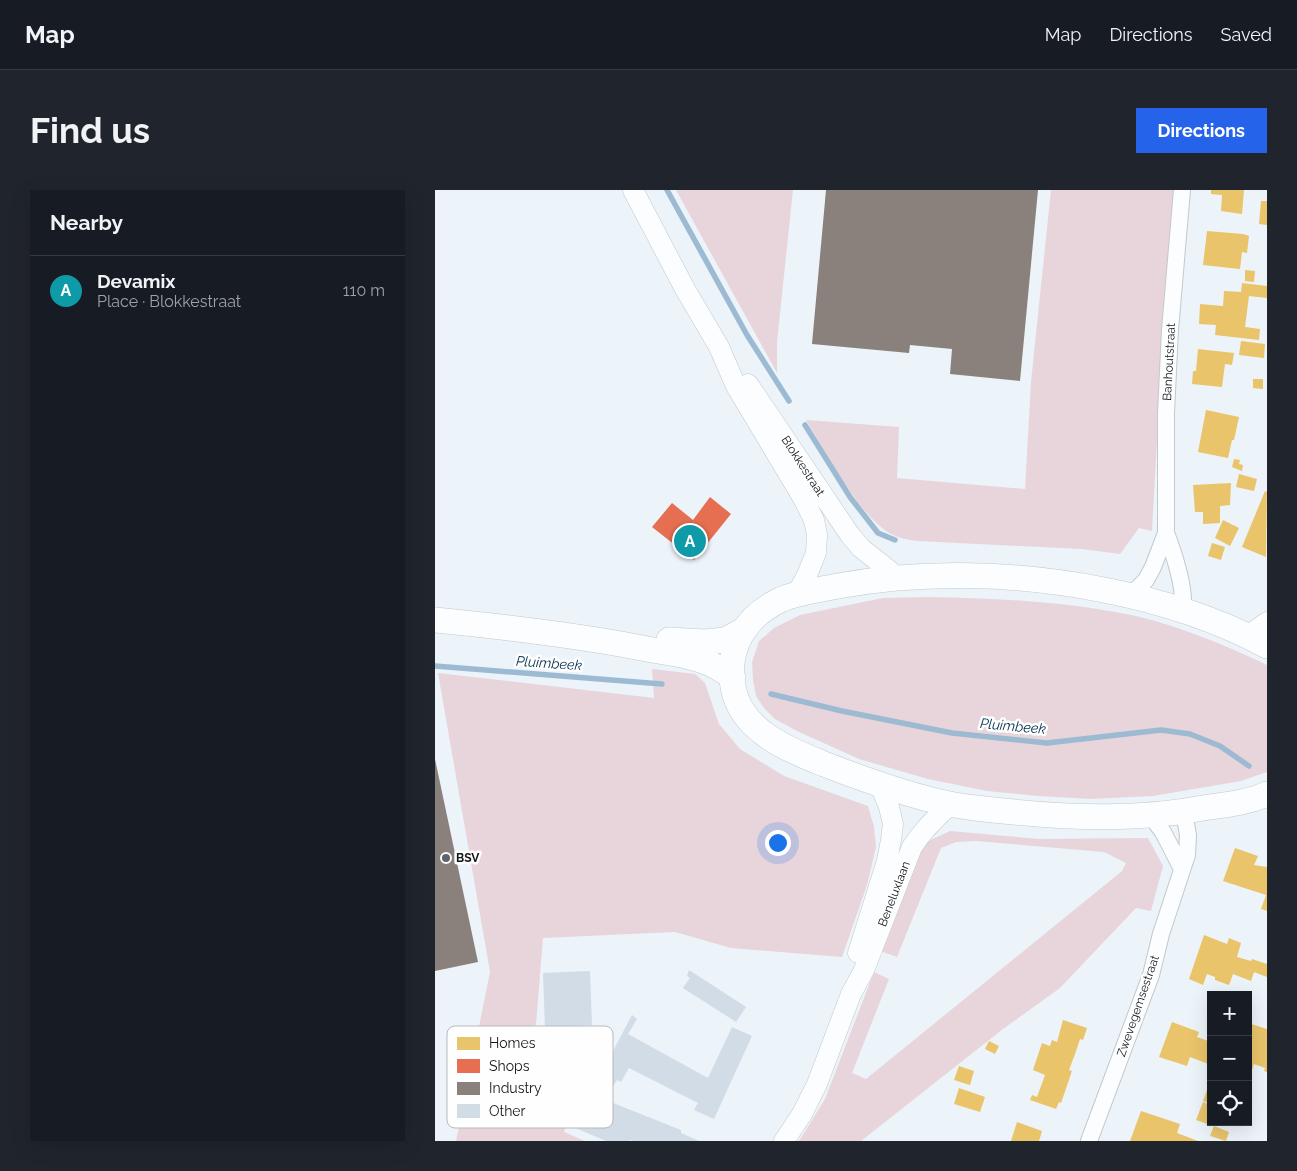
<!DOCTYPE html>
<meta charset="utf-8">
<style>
body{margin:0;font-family:Raleway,sans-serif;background:#20242c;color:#f1f3f6}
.controls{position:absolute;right:15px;bottom:15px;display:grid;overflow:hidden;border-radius:0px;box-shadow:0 5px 20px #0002}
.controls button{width:45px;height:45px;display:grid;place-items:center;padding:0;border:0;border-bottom:1px solid #363941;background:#171b24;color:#f1f3f6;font:25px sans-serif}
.you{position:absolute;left:342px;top:652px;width:18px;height:18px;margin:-12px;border:4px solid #fff;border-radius:50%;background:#1a73e8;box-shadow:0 0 0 8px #1a73e833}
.badge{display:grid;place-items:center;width:32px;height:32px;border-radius:50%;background:#2563eb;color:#fff;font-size:16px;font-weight:700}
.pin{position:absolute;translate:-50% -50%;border:2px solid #fff;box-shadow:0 1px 5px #0006}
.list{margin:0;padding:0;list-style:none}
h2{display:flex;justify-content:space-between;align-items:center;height:65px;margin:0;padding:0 20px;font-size:21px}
h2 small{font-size:16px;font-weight:400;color:#9ea1a6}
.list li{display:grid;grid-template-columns:32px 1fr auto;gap:15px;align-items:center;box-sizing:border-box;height:70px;padding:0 20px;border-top:1px solid #363941}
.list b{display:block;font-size:19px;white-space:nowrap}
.list p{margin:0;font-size:16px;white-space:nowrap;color:#9ea1a6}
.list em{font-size:16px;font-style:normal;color:#9ea1a6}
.icon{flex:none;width:28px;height:28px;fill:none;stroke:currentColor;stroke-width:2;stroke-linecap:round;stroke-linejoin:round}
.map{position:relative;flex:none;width:832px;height:951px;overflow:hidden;border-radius:0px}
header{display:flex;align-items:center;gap:30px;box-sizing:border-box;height:70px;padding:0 25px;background:#171b24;border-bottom:1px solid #363941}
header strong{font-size:24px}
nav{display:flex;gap:28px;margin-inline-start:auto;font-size:18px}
.intro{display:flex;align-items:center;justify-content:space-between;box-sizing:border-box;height:120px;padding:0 30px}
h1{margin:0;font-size:35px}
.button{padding:12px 22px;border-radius:0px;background:#2563eb;color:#fff;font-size:18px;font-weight:700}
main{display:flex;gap:30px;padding:0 30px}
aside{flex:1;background:#171b24;border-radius:0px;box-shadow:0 5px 20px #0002}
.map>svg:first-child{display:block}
.green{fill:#e8d5db}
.homes{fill:#e9c46a}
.shops{fill:#e76f51}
.industry{fill:#8a817c}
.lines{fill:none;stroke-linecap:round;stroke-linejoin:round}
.stream{stroke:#9dbad3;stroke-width:5.5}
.building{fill:#d1dce6}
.minor-casing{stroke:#c2c8cc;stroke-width:18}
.tertiary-casing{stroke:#c2c8cc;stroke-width:21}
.primary-casing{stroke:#c2c8cc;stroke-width:26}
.minor{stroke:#fcfdfe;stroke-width:16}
.tertiary{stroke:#fcfdfe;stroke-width:20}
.primary{stroke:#fcfdfe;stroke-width:25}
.poi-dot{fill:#5f6469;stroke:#fefefe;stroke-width:2}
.labels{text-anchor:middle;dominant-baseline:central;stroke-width:5;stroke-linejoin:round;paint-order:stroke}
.street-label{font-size:12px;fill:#13171b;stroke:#fefefe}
.poi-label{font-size:12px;font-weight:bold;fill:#13171b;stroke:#fefefe;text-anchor:start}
.water-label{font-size:14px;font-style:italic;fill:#002f4f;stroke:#fefefe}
.key{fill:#fefefe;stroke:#b8b9ba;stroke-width:1}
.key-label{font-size:14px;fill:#13171b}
</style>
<header>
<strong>Map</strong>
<nav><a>Map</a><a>Directions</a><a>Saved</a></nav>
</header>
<div class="intro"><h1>Find us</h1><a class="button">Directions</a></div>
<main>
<aside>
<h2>Nearby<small></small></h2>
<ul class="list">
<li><span class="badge" style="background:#0f9aa8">A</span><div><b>Devamix</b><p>Place · Blokkestraat</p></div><em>110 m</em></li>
</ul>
</aside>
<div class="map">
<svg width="832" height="951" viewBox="0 0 832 951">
<rect width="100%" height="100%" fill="#ecf3f9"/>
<path class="green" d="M241,0H358L342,152V183Z
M616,0H740L731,89L717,341L704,338L685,364L647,359L482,351C474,350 464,348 456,344C425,327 390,261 371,230L464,237L462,288L590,299L596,192Z
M493,407C563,408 633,412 701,426C745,436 792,456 832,475V582L806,591L718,606L656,609L603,606L552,601L493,589L424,569L362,541L340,529L329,518L321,506L318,490L317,472L324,451L339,438L365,425L448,408Z
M217,479L260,484L270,493L284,534L305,559L349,586L433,616L439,637L441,657L432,695L407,767L296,758L240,742L108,748L101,835L69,841V896L140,911L129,942L150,951H21L55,782L3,483L219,508Z
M515,641L604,649L713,648L728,676L716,721L701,718L625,798L568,839L426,951H364L390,909L439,782L454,789L417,883L431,889L687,681L691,673L669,662L541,651L521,652L506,658L462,767L445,761L487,654Z"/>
<path class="homes" d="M776,0H809L807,24L786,21L787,5L776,4Z
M826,11H832V35L824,34Z
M772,41L808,44L814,46L812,63L807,62L805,79L768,75Z
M810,80L820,81L819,92L810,91Z
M807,93L832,96V108L814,106L810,137L825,139L824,150L780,145L781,135L764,134L765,114L788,116L789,101L806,102Z
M806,151L830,154L829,168L804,165Z
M763,159L799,163L797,175L790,174L787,197L757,194L758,181H761Z
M818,189H828V199L818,198Z
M771,220L804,227L799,250H797L793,268L763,262Z
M799,269L805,270L804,274L808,275L807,281L797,277Z
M804,284L822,289L819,301L801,297Z
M796,293L795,315L785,316V333L768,334V322H760L758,295Z
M830,301L832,302L831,367L807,357Z
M788,330L804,338L795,356L780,348Z
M777,353L790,357L786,370L773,366Z
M800,658L823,666L819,675L832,677V721L826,719L831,705L788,691Z
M769,745L792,754L794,748L806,753L802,767L816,771L817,769L832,774V787L819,782L816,791L798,784L794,795L780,790V787L772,784L768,795L754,789Z
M628,830L652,838L648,850L645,849L640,864L634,880L637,881L626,913L624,912L621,919L595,910L597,905L602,907L610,885L598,880L607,853L615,856L617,850L622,852Z
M737,832L764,842L762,847L776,852V875L755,867L752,876L724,867Z
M813,833L832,839V882L829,881L830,878L819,874L817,880L813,878Z
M554,851L564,856L560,864L550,859Z
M524,876L539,881L535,895L519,890Z
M524,898L550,907L545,922L519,914Z
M772,900L776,902V914L768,911Z
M768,912L776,915V932H779L778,936L761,930Z
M706,921L745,934L742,943L763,951H695Z
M582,932L607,941L604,951H576Z
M779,936L794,942L791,951L775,946Z"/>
<path class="shops" d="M275,307L296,324L259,370L217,337L237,313L258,330Z"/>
<path class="industry" d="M391,0H603L585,191L515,184L517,159L475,155L474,163L377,154Z
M0,569L43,772L0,781Z"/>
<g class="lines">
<path class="stream" d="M232,0L312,145L354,211
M370,235L415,307L443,343L460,350
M0,476L227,494
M336,504L407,521L517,543L612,553L726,540L755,544L785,556L814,576"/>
</g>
<path class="building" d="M254,780L311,817L301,832L248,798L255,788L252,786Z
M155,781L157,835L110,837L108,783Z
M197,825L202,829L193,844L273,888L297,837L317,846L279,929L259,920L263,913L194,878L186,892L182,890L179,895L169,890L172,885L167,882Z
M168,909L246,940V943L264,951H198L195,950L194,951H171L138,937L148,913L164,919Z"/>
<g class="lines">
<defs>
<path id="minor" d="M731,343C738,361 752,402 747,421
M698,407L701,400L711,390L718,377L731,343V223L735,140L747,0
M715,625L728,642L747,679
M654,951L716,785L726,744L752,665L753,645L749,622"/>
<path id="tertiary" d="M198,0L250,99L284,157L301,196L368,308L379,330L382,345L381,363L372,385L366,396L365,403
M313,194L415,345L426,358L455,381L458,389
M813,446L832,432
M423,763L452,671L456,650L458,634L454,617L445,595
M349,951L367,924L382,894L416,804L429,780L477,657C488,640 500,628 516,614"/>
<path id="primary" d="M0,430C71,437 142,445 212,459C244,465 272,466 298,488
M234,450L270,452L290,450L307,441
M832,456C782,429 725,411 669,400C583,383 490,380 403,396C384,400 363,402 345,410C310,427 291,458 298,497C306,541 352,559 389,574C430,590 471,605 514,614C535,618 557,620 579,622C642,628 706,630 768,618C789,615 812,613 832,604"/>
</defs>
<use href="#minor" class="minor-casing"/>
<use href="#tertiary" class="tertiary-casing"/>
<use href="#primary" class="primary-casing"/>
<use href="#minor" class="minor"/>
<use href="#tertiary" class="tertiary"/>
<use href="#primary" class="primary"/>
</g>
<circle class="poi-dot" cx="11" cy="668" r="5"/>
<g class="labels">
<g class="street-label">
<text transform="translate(734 172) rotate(-87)">Banhoutstraat</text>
<text transform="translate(368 276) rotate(57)">Blokkestraat</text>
<text transform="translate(459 704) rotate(-69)">Beneluxlaan</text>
<text transform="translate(703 816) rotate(-71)">Zwevegemsestraat</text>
</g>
<g class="poi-label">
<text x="21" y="668">BSV</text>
</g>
<g class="water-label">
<text transform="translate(114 473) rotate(4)">Pluimbeek</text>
<text transform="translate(578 536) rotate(5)">Pluimbeek</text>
</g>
</g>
<rect x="12" y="836" width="166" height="102" rx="8" class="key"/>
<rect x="22" y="847" width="23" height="13" fill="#e9c46a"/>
<rect x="22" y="869" width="23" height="14" fill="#e76f51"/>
<rect x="22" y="892" width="23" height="13" fill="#8a817c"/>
<rect x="22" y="914" width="23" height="14" fill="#d1dce6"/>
<g class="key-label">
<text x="54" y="858">Homes</text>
<text x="54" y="881">Shops</text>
<text x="54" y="903">Industry</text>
<text x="54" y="926">Other</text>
</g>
</svg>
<div class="controls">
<button>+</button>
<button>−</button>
<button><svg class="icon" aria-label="locate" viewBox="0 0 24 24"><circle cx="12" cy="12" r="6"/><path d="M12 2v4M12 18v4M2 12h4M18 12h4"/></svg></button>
</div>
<div class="you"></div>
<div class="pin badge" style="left:255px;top:351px;background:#0f9aa8">A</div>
</div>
</main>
